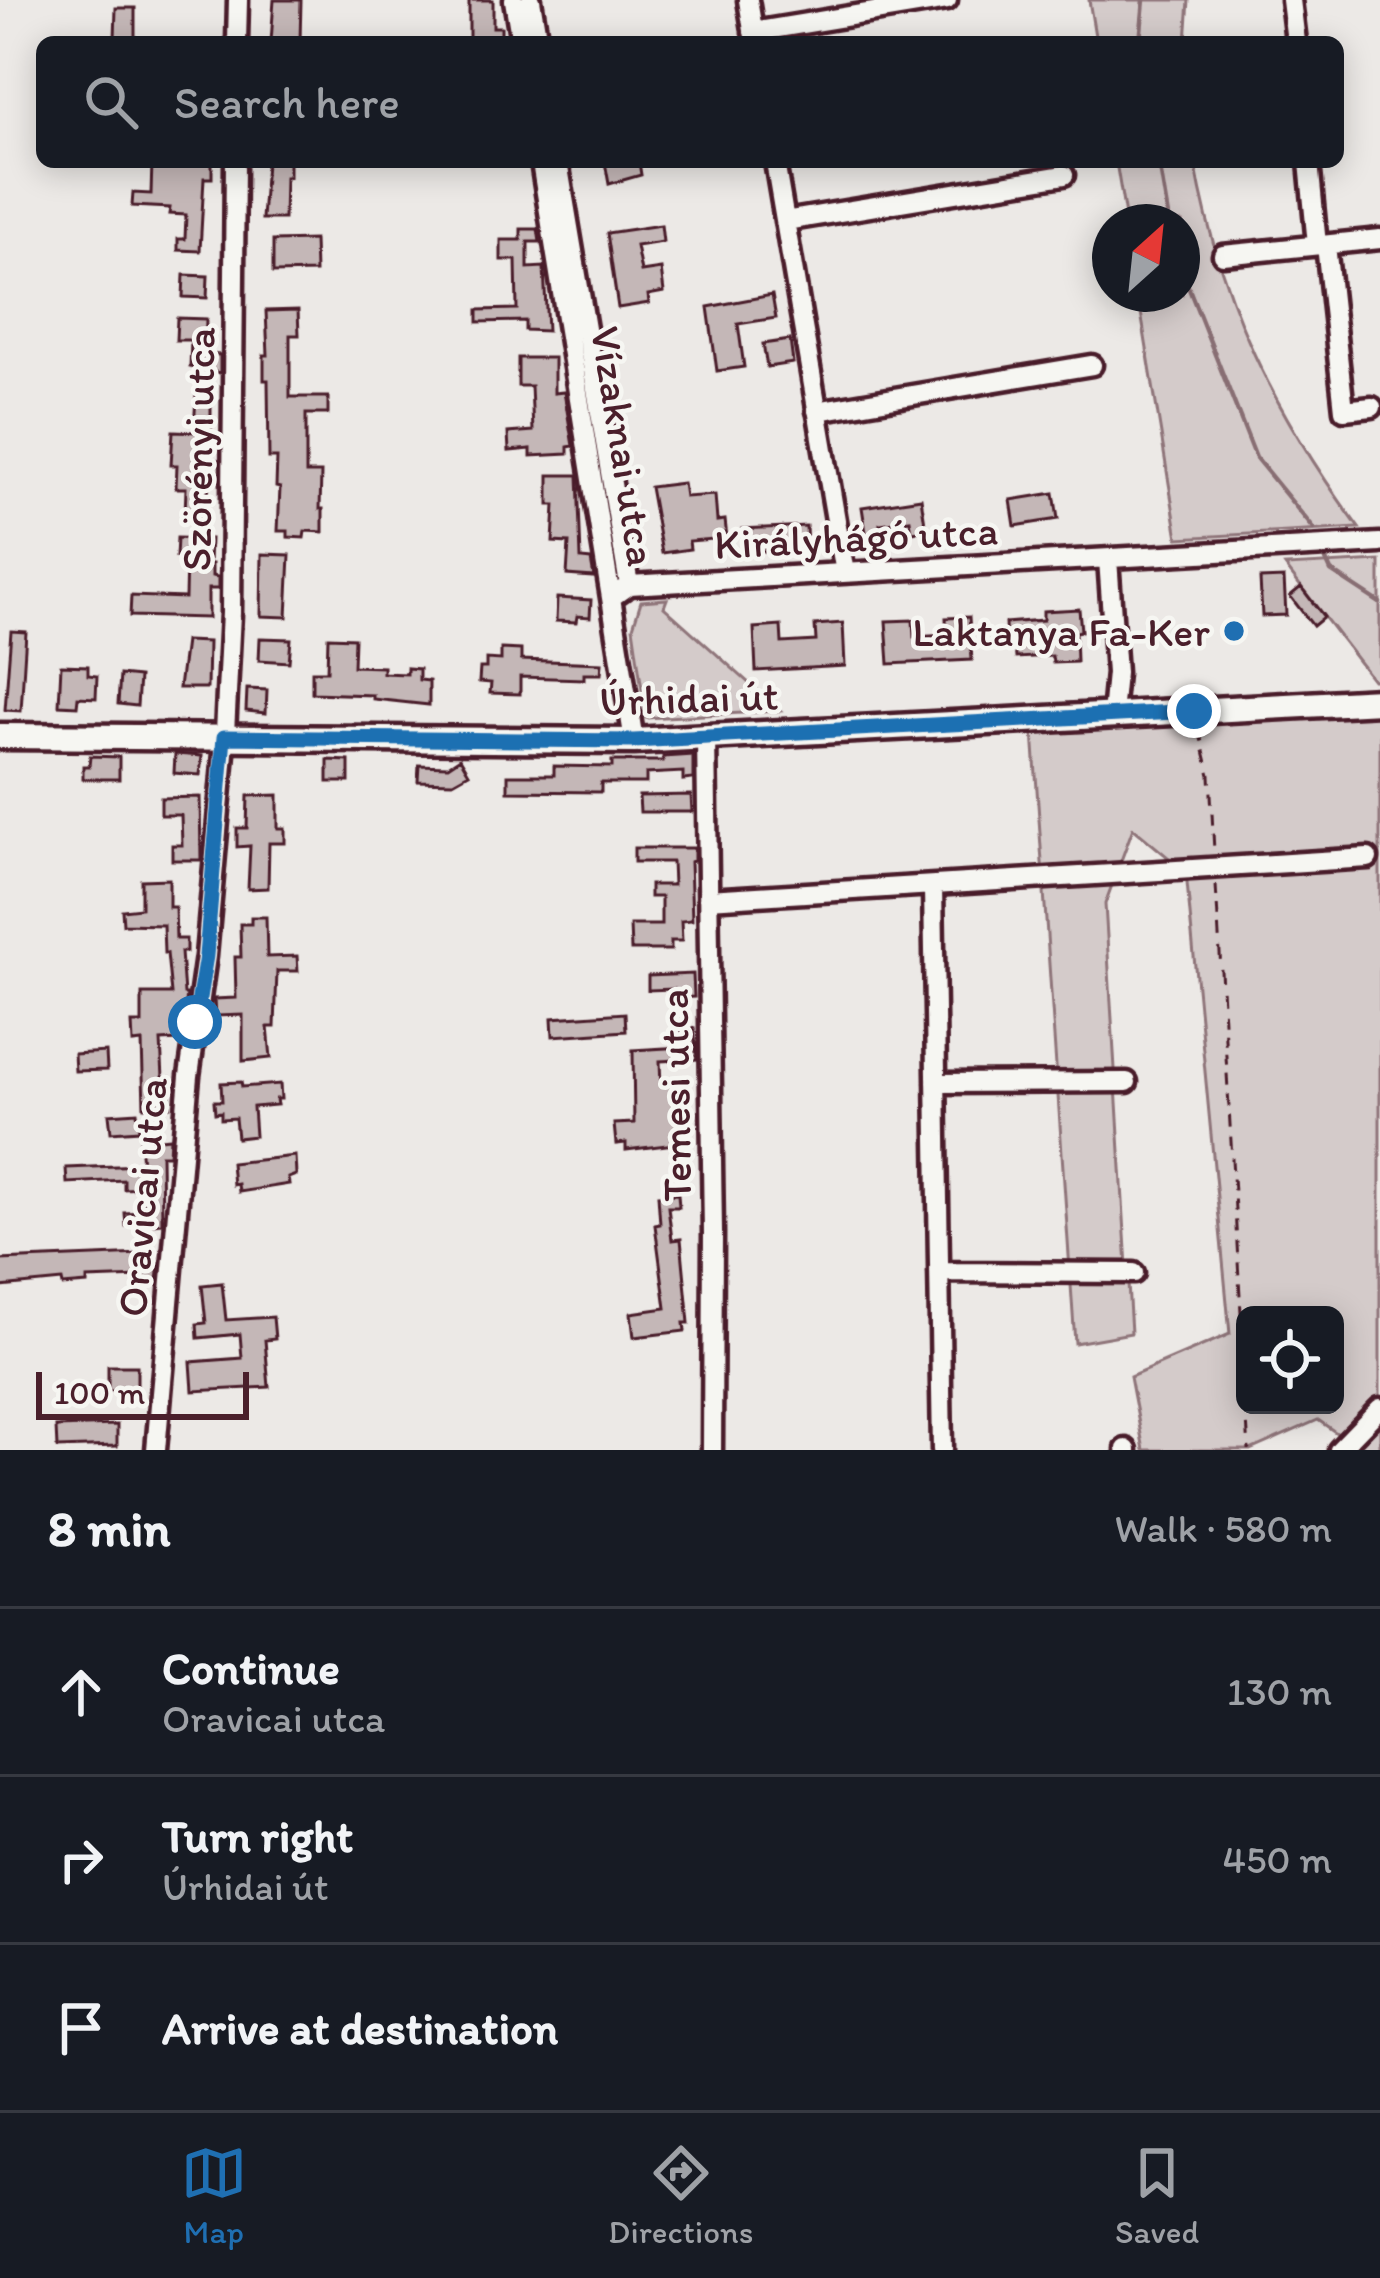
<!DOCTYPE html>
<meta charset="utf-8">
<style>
body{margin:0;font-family:Itim,sans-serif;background:#20242c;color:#f1f3f6}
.controls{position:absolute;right:36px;bottom:36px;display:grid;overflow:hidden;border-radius:18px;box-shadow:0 6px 30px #0003}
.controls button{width:108px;height:108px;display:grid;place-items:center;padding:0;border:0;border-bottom:3px solid #363941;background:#171b24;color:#f1f3f6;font:60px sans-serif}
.compass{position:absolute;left:1092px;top:204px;width:108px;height:108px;border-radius:50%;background:#171b24;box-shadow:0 6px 30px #0003;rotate:27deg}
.scale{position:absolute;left:36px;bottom:30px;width:213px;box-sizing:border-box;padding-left:12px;border:6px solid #4a1f2b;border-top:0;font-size:33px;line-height:42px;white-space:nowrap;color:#4a1f2b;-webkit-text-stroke:9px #f6f6f2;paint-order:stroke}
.stop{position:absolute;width:36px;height:36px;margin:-27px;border:9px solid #1f6fb2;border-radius:50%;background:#fff}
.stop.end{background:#1f6fb2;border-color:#fff;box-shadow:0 3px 12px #0008}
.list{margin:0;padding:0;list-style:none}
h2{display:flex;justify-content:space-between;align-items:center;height:156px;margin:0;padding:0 48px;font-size:51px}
h2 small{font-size:39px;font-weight:400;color:#9ea1a6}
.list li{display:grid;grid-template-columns:78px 1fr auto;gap:36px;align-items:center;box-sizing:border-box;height:168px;padding:0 48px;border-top:3px solid #363941}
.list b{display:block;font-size:45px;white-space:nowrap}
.list p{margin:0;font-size:39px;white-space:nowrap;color:#9ea1a6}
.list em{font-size:39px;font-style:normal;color:#9ea1a6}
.icon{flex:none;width:66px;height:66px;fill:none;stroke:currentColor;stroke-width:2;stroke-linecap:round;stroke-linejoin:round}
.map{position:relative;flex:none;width:1380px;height:1450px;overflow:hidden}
.search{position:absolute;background:#171b24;box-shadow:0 6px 30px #0003;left:36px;right:36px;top:36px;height:132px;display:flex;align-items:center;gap:30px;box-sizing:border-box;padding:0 42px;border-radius:18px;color:#9ea1a6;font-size:45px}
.sheet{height:660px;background:#171b24}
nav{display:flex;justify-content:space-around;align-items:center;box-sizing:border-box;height:168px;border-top:3px solid #363941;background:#171b24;font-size:33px;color:#9ea1a6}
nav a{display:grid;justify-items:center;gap:6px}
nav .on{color:#1f6fb2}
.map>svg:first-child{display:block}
.green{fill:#d4cbca;stroke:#8f757a;stroke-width:3;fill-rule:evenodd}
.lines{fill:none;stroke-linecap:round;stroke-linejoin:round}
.stream{stroke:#886e73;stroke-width:4.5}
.building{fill:#c4b7b7;stroke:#4a1f2b;stroke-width:3}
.minor-casing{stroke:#4a1f2b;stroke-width:27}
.major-casing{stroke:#4a1f2b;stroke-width:33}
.path{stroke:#4a1f2b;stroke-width:3;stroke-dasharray:12 9;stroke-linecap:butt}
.minor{stroke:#f6f6f2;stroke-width:18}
.major{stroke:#f6f6f2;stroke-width:24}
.route{stroke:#1f6fb2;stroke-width:15}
.poi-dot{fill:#1f6fb2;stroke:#f6f6f2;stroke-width:4.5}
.labels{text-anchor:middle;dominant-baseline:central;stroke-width:9;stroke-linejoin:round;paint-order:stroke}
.street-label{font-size:42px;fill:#4a1f2b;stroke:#f6f6f2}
.poi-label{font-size:42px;fill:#4a1f2b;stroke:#f6f6f2;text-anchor:end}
</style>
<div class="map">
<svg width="1380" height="1450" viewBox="0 0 1380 1450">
<rect width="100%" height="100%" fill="#ece9e6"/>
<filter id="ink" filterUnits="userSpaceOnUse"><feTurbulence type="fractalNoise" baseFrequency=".00833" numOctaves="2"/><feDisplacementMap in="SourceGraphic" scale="24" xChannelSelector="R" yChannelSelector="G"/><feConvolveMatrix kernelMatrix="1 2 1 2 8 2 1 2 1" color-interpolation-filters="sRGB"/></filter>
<g filter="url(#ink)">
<path class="green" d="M1089,0H1189L1186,42H1096Z
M1116,162H1195C1220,304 1274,412 1359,528L1178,538L1138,294H1182V222H1126Z
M1380,561V680H1373L1285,566Z
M667,599L664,607L780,711L646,718L633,627L641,601Z
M1380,712V1450H1361L1318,1420L1250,1450H1144L1130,1377L1230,1334L1186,872L1133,828L1105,904L1131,1333L1075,1343L1033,731ZM1245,1315H1335V1405H1245Z"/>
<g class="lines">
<path class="stream" d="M1140,42L1144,0
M1159,162L1169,222
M1182,271L1256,458L1314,529
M1326,560L1331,571L1380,603"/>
</g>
<path class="building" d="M274,0H301L300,42H271Z
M469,0H493V27H501V42H469Z
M116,8H135V39H115Z
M152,162H212V178H204L200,251L178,250V239H185L186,215L169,214L170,208L132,206L133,193L151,194Z
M266,162H289V177H285L284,219H262Z
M605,162H639L641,175L609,184Z
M661,225L663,242L636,246L641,272L661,269L664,292L648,295L649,303L618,308L607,233Z
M521,229H538L540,242H528V268L544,267L547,331L525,330V321L478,322V310L517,309L516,260H501V240H521Z
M314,240L315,272L273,273V241Z
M184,275L208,276L207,298L183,297Z
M772,295L776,318L738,324L744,367L717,371L708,307Z
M298,310L299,335H290V397H328V414H306V473H321L320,509H323V532L305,531L304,538L288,537V531H278L280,488L276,487L277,458H269L268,380H264V355H268L266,311Z
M177,318L206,319L205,354L220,355V373L190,367L191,340H176Z
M790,340L793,363L767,367L763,344Z
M518,358H554V393L564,392L573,446L568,447V454L531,456V449L509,451L508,433L533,431L531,386H518Z
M196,396L211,397V431L194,430Z
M173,431L198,432L197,452L209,453L208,515L185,514L186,488H176L177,465H171Z
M549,475H578L581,559L591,560L594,577L567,575L569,543L553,542L555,505H549Z
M683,483L685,497L715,495L717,521L725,520L727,538L689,541L690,549L662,553L650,487Z
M1054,493L1058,519L1015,526L1011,500Z
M921,498L926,530L912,532L910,520L880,524L882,537L867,539L862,507Z
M806,526L807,549L743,552L742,529Z
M177,538L210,539L209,564H212V576L218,577V589H208V618L130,616L131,596L185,598L186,558L176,557Z
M262,554L290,555L287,617L261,616Z
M1284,578L1286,615L1262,616L1260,579Z
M1301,587L1324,617L1313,626L1290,596Z
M557,598L591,600L590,617L577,616L576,622L556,621Z
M1079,609L1081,631L1075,632L1076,662L1053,663L1052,656L1016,658L1015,647H1006L1005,623L1043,620V611Z
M969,617L972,660L889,664L886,621L913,620L914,637L947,635L946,618Z
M843,623L845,666L756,671L754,628L781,626L782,643L816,641L815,625Z
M11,631L26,632L21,711L5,710Z
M328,637L354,638L353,666L383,667V673L407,674V668L419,669V680L429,681V705L373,699V695L312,693V671H327Z
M260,638L291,639L289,662L259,660Z
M185,641L208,642L207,688H179Z
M501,649L521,650V660L602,663L601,674H584V679L520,677V694L490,693L491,683L479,682L480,668H486V659L501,660Z
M61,665L88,666V675L97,676L96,698L78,697L77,706L59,705Z
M120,675L139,677L137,706L118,704Z
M247,689L267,690L266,713L246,711Z
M175,754L202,756L200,775L174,773Z
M693,755V779L683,780V772L646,774V783H601V792L508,791V775H554V766L612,767V761H663V757Z
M90,756L119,757V779H83V766H89Z
M460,758L469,773L453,782L418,781L419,765L448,766Z
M328,760L349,761V782H328Z
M278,795V828H285V843H269L268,888L248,889L250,846L237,847V828H247L248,796Z
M691,795L692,812H640L639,796Z
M200,797L201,860H172V845H182L181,815H161V798Z
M634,848H694V861L690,862L692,920L681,921L682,941H671V950H631L630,925H661V897H650V885H673L672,862H634Z
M169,879V907H175L176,939H186V952H181L184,994H187L184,1018H177L178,1040L161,1041L163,1078L169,1077L170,1106L144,1107L142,1042L133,1043L132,1023H142V994H171L167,953H164L163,925L123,924L122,910L141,908V880Z
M251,917H266L267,957L297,956L298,971H277L275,1027H268L271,1058L243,1061V1015L215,1016L214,999L236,998L235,957H241L240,924H251Z
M693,974L694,997L674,998V989L648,990V976Z
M625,1013L626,1031L553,1036L552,1018Z
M694,1028L697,1059L660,1061L661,1086L686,1084L687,1103H680L683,1143L626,1150V1143L616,1144L614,1124L634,1123L633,1050L682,1047L680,1030Z
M106,1052L107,1070L75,1071L74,1054Z
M241,1082L242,1087L280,1084L281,1099H276L277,1105L253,1107L255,1136L237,1138L235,1118L221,1119V1112L215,1113L214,1101H222L221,1083Z
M137,1112L139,1130L111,1132L109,1114Z
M170,1138L169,1155H161L162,1223L126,1226L125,1213L144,1212L142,1188L124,1189V1180L67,1183L66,1168L142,1165L140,1141Z
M295,1156L296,1175L288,1178L289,1184L239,1192L238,1184L233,1185L231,1163Z
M678,1194L679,1207H668L672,1240L681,1239L689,1323H684L685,1331L634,1337L631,1313L666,1308L655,1225L660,1224L658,1195Z
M142,1254L143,1264L159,1263L157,1281H142L141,1277L87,1279V1284L63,1286L62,1281L0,1287V1260Z
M222,1283L226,1320L273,1317L275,1339L265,1340L269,1387L193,1391L191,1362L242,1358L240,1334L198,1338L197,1324L206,1323L202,1285Z
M108,1366H137V1390L108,1391Z
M117,1425V1446L57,1448L56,1427Z"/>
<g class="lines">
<defs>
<path id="minor" d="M514,0L521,42
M531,0L538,42
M748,0L755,42
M1291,0L1296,42
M753,32L947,0
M237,42L238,0
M541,162L634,741
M558,162L629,585
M775,162L845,573
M1309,162L1317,245
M785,221L1064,175
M1326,245L1344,410L1372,407
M1223,255L1380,239
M817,411L1092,365
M1108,559L1116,673L1112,715
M612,597L629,585L1380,543
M706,738L713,1233L712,1450
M933,887L942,1450
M708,899L1368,858
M936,1083L1127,1082
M939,1272L1134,1273
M1126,1449L1127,1450
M156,1450L189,1076L206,956L224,753L231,613L235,162
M1339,1450L1380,1408"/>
<path id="major" d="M0,736L634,741L1380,701"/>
</defs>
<use href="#minor" class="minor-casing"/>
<use href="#major" class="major-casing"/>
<path class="path" d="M1199,730L1210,775L1214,851
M1216,885L1245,1381
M1246,1405L1249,1450"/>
<use href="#minor" class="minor"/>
<use href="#major" class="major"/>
</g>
</g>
<g class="lines" filter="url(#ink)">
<path class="route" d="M195,1022L206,956L224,737L634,741L1194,711"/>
</g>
<circle class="poi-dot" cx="1234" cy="631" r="12"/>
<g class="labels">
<g class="street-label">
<text transform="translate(624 446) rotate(81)">Vízaknai utca</text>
<text transform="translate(198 449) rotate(-89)">Szörényi utca</text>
<text transform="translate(856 537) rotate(-3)">Királyhágó utca</text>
<text transform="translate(689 698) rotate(-2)">Úrhidai út</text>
<text transform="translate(675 1095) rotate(-91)">Temesi utca</text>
<text transform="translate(142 1197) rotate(-85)">Oravicai utca</text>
</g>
<g class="poi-label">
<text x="1210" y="631">Laktanya Fa-Ker</text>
</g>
</g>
</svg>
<div class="controls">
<button><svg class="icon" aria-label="locate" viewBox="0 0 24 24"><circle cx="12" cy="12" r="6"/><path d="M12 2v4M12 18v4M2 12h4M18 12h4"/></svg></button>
</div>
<svg class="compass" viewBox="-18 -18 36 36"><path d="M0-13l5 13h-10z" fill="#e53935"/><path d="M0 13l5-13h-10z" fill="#9ea1a6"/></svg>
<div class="scale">100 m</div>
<div class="stop" style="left:195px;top:1022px"></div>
<div class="stop end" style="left:1194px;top:711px"></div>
<div class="search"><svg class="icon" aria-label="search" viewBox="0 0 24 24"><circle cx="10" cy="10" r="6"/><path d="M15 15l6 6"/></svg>Search here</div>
</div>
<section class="sheet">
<h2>8 min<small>Walk · 580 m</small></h2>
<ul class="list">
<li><svg class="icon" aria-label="ahead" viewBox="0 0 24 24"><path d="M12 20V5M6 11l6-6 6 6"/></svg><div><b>Continue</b><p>Oravicai utca</p></div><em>130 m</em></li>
<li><svg class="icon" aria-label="right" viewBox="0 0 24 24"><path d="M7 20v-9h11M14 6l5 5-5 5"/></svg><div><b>Turn right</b><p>Úrhidai út</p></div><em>450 m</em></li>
<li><svg class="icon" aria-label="arrive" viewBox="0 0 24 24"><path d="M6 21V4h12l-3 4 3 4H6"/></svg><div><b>Arrive at destination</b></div></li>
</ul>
</section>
<nav>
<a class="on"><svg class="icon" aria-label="map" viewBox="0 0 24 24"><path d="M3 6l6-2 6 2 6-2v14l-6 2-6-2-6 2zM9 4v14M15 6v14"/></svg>Map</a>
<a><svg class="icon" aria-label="directions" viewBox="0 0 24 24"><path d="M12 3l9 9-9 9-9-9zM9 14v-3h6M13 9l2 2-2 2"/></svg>Directions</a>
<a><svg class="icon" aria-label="saved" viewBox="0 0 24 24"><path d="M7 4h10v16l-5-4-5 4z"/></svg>Saved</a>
</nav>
